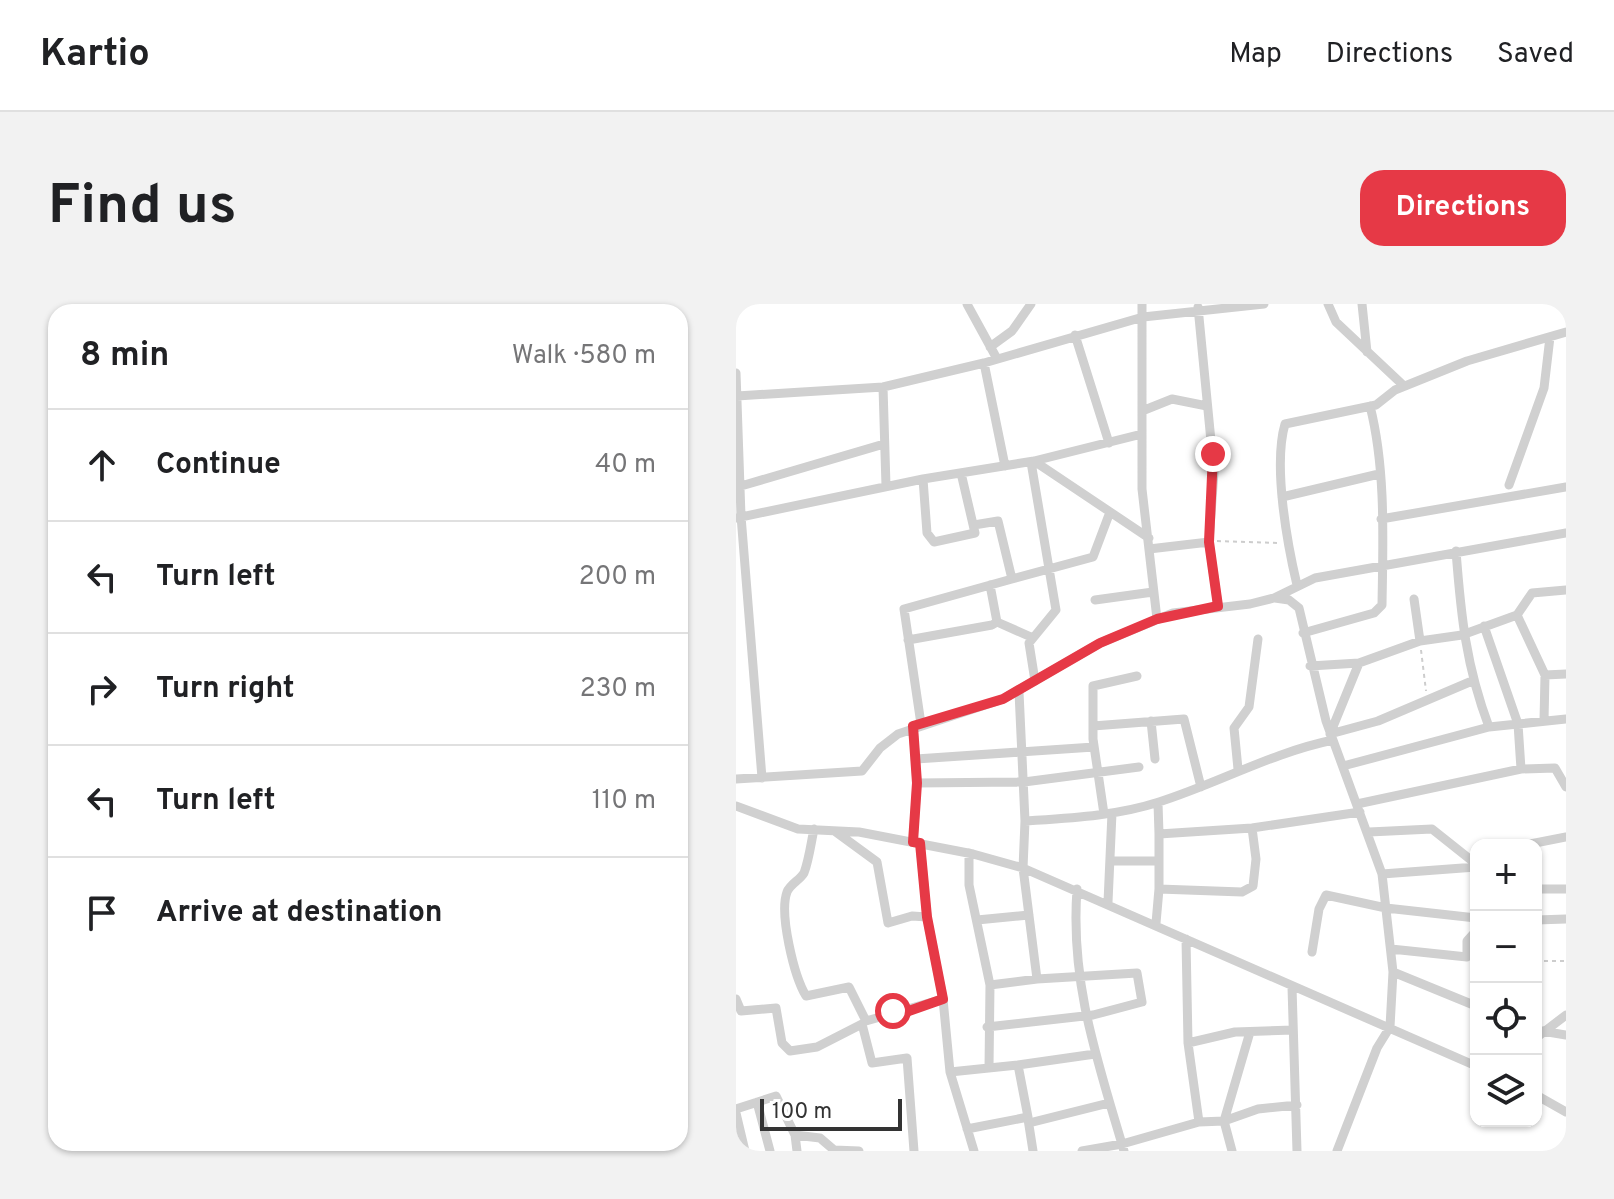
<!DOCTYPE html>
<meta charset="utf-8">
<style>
body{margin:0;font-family:Overpass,sans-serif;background:#f2f2f2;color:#202124}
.controls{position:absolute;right:24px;bottom:24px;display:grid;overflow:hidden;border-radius:16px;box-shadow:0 2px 6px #0004}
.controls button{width:72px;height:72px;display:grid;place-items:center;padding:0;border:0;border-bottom:2px solid #e0e0e0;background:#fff;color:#202124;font:40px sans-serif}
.scale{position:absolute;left:24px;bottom:20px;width:142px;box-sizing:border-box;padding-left:8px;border:4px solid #333;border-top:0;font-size:22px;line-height:28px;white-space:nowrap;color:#333;-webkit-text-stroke:6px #fff;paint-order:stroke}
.stop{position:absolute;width:24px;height:24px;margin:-18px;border:6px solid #e63946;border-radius:50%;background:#fff}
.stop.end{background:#e63946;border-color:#fff;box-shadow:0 2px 8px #0008}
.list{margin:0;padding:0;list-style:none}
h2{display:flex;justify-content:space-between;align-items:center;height:104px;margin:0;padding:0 32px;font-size:34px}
h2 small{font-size:26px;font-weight:400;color:#757577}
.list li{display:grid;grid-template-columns:52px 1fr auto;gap:24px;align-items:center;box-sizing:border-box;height:112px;padding:0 32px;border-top:2px solid #e0e0e0}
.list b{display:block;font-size:30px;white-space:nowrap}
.list em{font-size:26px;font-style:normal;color:#757577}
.icon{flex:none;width:44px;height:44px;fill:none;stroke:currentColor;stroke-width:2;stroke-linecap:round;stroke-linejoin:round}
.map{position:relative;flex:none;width:830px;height:847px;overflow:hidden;border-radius:24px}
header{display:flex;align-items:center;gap:48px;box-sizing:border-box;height:112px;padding:0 40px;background:#fff;border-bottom:2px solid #e0e0e0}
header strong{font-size:38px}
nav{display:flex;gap:44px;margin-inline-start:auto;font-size:28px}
.intro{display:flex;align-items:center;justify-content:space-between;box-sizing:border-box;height:192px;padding:0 48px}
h1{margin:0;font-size:56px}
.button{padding:20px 36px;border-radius:24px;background:#e63946;color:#fff;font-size:28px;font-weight:700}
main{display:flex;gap:48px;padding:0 48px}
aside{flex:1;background:#fff;border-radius:24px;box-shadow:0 2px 6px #0004}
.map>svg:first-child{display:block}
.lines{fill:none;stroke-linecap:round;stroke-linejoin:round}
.path{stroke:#cdcdcd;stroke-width:2;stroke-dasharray:4 4;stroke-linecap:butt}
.street{stroke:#d0d0d0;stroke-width:9}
.route{stroke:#e63946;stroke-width:10}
</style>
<header>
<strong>Kartio</strong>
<nav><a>Map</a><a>Directions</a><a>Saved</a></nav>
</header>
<div class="intro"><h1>Find us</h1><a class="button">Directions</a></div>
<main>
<aside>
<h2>8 min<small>Walk · 580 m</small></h2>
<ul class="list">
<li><svg class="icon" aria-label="ahead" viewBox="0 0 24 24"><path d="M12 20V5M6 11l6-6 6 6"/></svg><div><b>Continue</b></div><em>40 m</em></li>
<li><svg class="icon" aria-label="left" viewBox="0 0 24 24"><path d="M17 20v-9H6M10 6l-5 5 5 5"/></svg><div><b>Turn left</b></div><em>200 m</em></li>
<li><svg class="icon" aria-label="right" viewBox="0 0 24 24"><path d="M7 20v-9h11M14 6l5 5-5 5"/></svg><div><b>Turn right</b></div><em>230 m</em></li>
<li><svg class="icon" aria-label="left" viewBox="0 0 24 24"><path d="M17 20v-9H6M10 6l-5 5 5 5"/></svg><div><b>Turn left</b></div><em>110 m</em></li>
<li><svg class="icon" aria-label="arrive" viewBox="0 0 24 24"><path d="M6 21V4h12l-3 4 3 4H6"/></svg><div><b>Arrive at destination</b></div></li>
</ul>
</aside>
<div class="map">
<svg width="830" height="847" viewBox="0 0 830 847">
<rect width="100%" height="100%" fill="#fff"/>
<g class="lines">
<path class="path" d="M481,237L542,239
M685,346L690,387
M800,657H830"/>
<path class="street" d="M231,0L260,53
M406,0V185L421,315
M592,0L600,18L668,82
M626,0L631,48
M0,2V0
M339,31L373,139
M254,43L276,27L295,0
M248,59L269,162
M0,69L5,212L26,474
M147,83L150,182
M1,92L147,83L248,59L407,13L528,0
M406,107L436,95L471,102
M298,157L413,234
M295,158L320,306L293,339L299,377
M187,175L191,229L198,238L239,229L225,169
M773,181L808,84L814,33
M5,182L148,140
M546,193L643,170
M0,214L187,175L298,157L406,130
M645,215L830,183
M238,221L262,217L276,275L357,253L374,208
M473,238L482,302
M413,245L473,238L478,168L462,3
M720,247C725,312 730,362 753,423
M561,281C551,239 537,161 549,120L640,101L659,86L731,57L830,28
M539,294L553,296L563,304L590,417L646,570L657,668L654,723L641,744L601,847
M678,295L684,337
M359,296L417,288
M781,311L796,289L830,286
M261,318L295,333
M567,329L638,309L646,301C647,237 650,165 634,102
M172,336L256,321L261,318L254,281
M574,362L623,359L684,337L726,331L781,311L809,371L830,370
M283,388L289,517
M415,417L419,455
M808,417L809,371
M185,420L168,305L276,275
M357,422L448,415L465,483
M594,430L642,417L736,377
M594,430L623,359
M180,455L358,443
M607,462L753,423L782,420L748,322
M502,465L498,424L513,403L522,335
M785,465L819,464L830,483
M0,475L126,467L144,444L162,430L267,395L364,339L437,309L514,300L538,294L579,274L830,229
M181,479L288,478L403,463
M422,499L423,530
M621,500L785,465L782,420L830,415
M0,502L62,525L123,528L237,550L287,564L740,762
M368,510L357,435V382L401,372
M78,525C75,539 73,556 68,569C64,576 54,580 51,588C43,610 58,672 70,692L113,683L130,717L207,695
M100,528L141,558L152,619L176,612L191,613L207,695L214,768L238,847
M633,528L696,525L740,560
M177,538L181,479L177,422
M184,539L191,613
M789,541L830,533
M233,549V581L254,681L253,764
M377,557H421
M646,570L740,563
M341,585C334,680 362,758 388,847
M423,585V530L516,524L624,508
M800,585H830
M372,598L376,509
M241,616L293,611
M800,616L830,615
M420,619L423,585L506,588L517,582L520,555L516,524
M450,635L452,739
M655,645L731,653V637L740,627
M576,648L583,605L590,591L650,604L740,614
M657,668L740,702
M254,681L301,675L287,564L289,517C334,514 380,512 423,498C483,479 535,449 597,436
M556,683L561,847
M0,695L5,707L40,704L46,739L54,747L81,743L126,720L136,759L171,754L178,847
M251,723L357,711L406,698L401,669L301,675
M800,726L830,731
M514,728L488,817L522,805L561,801
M800,734L830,711
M282,761L359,750
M214,768L282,761L292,813L231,825
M800,791L830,808
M21,798L34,847
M0,805L40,792L59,831L84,834L98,846L123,847
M0,809L9,847
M292,815L297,847
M463,818L488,817L496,847
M293,819L373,799
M59,831L61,847
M346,847L386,840L463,818L452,739L499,728L557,726"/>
</g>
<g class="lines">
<path class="route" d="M157,707L170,708L207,695L191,613L184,539L177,538L181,479L177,422L267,395L364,339L421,315L482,302L473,238L477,150"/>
</g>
</svg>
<div class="controls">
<button>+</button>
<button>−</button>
<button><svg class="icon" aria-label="locate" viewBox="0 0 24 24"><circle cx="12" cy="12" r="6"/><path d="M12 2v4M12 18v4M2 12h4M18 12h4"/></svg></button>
<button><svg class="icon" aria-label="layers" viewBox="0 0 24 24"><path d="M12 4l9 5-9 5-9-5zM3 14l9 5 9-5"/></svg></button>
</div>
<div class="scale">100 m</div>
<div class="stop" style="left:157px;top:707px"></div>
<div class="stop end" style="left:477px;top:150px"></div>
</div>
</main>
